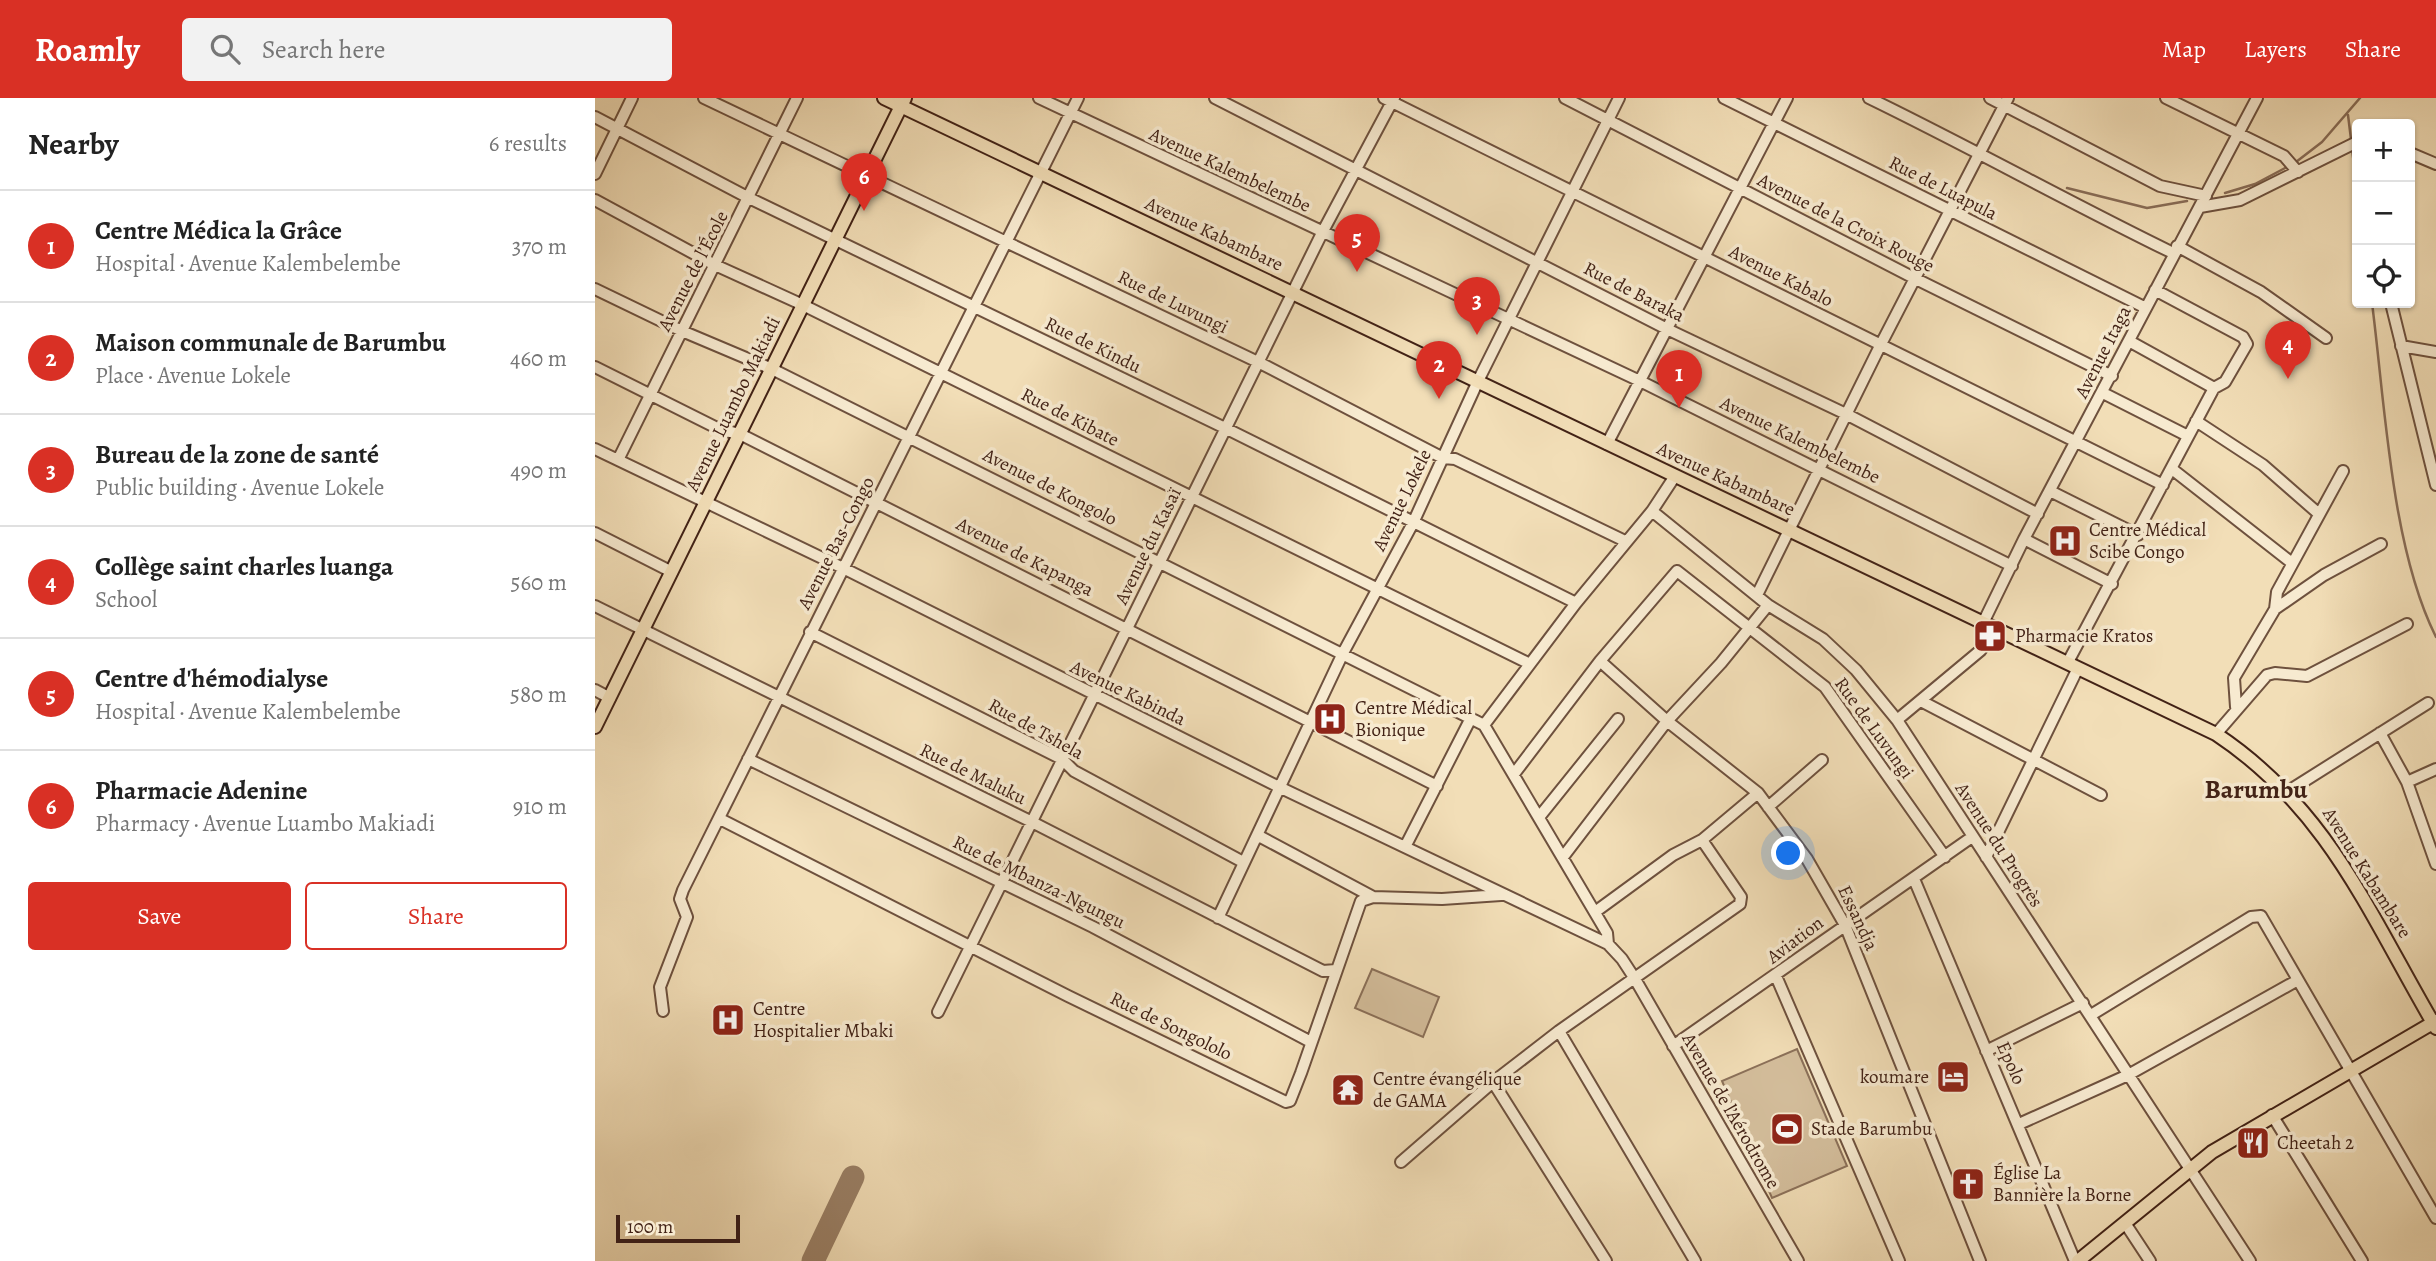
<!DOCTYPE html>
<meta charset="utf-8">
<style>
body{margin:0;font-family:Alegreya,serif;background:#f2f2f2;color:#222}
.controls{position:absolute;right:21px;top:21px;display:grid;overflow:hidden;border-radius:7px;box-shadow:0 2px 5px #0004}
.controls button{width:63px;height:63px;display:grid;place-items:center;padding:0;border:0;border-bottom:2px solid #e0e0e0;background:#fff;color:#222;font:35px sans-serif}
.scale{position:absolute;left:21px;bottom:18px;width:124px;box-sizing:border-box;padding-left:7px;border:4px solid #422216;border-top:0;font-size:19px;line-height:24px;white-space:nowrap;color:#422216;-webkit-text-stroke:5px #f7ead0;paint-order:stroke}
.you{position:absolute;left:1194px;top:756px;width:24px;height:24px;margin:-18px;border:5px solid #fff;border-radius:50%;background:#1a73e8;box-shadow:0 0 0 10px #1a73e833}
.badge{display:grid;place-items:center;width:46px;height:46px;border-radius:50%;background:#d93025;color:#fff;font-size:23px;font-weight:700}
.pin{position:absolute;translate:-50% -58px;filter:drop-shadow(0 2px 4px #0008)}
.pin::after{content:'';position:absolute;top:37px;width:24px;height:21px;background:inherit;clip-path:polygon(0 0,100% 0,50% 100%)}
.list{margin:0;padding:0;list-style:none}
h2{display:flex;justify-content:space-between;align-items:center;height:91px;margin:0;padding:0 28px;font-size:30px}
h2 small{font-size:23px;font-weight:400;color:#767676}
.list li{display:grid;grid-template-columns:46px 1fr auto;gap:21px;align-items:center;box-sizing:border-box;height:112px;padding:0 28px;border-top:2px solid #e0e0e0}
.list b{display:block;font-size:26px;white-space:nowrap}
.list p{margin:0;font-size:23px;white-space:nowrap;color:#767676}
.list em{font-size:23px;font-style:normal;color:#767676}
.actions{display:flex;gap:14px;padding:21px 28px}
.actions a{flex:1;padding:16px 0;border:2px solid #d93025;border-radius:7px;text-align:center;font-size:24px;color:#d93025}
.actions .main{background:#d93025;color:#fff}
.icon{flex:none;width:38px;height:38px;fill:none;stroke:currentColor;stroke-width:2;stroke-linecap:round;stroke-linejoin:round}
.map{position:relative;flex:none;width:1841px;height:1163px;overflow:hidden}
header{display:flex;align-items:center;gap:42px;box-sizing:border-box;height:98px;padding:0 35px;background:#d93025;color:#fff}
header strong{font-size:33px}
nav{display:flex;gap:38px;margin-inline-start:auto;font-size:24px}
.search{width:490px;height:63px;background:#f2f2f2;display:flex;align-items:center;gap:18px;box-sizing:border-box;padding:0 24px;border-radius:7px;color:#767676;font-size:26px}
main{display:flex}
aside{flex:1;background:#fff}
.map>svg:first-child{display:block}
.green{fill:#d4be9c;stroke:#8b7059;stroke-width:2}
.lines{fill:none;stroke-linecap:round;stroke-linejoin:round}
.stream{stroke:#886c56;stroke-width:2.5}
.taxiway{stroke:#9a8066;stroke-width:23}
.minor-casing{stroke:#6e513e;stroke-width:14}
.major-casing{stroke:#422216;stroke-width:16}
.minor{stroke:#f7ead0;stroke-width:10}
.major{stroke:#f2deb7;stroke-width:12}
.labels{text-anchor:middle;dominant-baseline:central;stroke-width:7;stroke-linejoin:round;paint-order:stroke}
.street-label{font-size:19px;fill:#422216;stroke:#f7ead0}
.poi-label{font-size:19px;fill:#422216;stroke:#f7ead0;text-anchor:start}
.district-label{font-size:26px;font-weight:bold;fill:#422216;stroke:#f7ead0}
</style>
<header>
<strong>Roamly</strong>
<div class="search"><svg class="icon" aria-label="search" viewBox="0 0 24 24"><circle cx="10" cy="10" r="6"/><path d="M15 15l6 6"/></svg>Search here</div>
<nav><a>Map</a><a>Layers</a><a>Share</a></nav>
</header>
<main>
<aside>
<h2>Nearby<small>6 results</small></h2>
<ul class="list">
<li><span class="badge">1</span><div><b>Centre Médica la Grâce</b><p>Hospital · Avenue Kalembelembe</p></div><em>370 m</em></li>
<li><span class="badge">2</span><div><b>Maison communale de Barumbu</b><p>Place · Avenue Lokele</p></div><em>460 m</em></li>
<li><span class="badge">3</span><div><b>Bureau de la zone de santé</b><p>Public building · Avenue Lokele</p></div><em>490 m</em></li>
<li><span class="badge">4</span><div><b>Collège saint charles luanga</b><p>School</p></div><em>560 m</em></li>
<li><span class="badge">5</span><div><b>Centre d'hémodialyse</b><p>Hospital · Avenue Kalembelembe</p></div><em>580 m</em></li>
<li><span class="badge">6</span><div><b>Pharmacie Adenine</b><p>Pharmacy · Avenue Luambo Makiadi</p></div><em>910 m</em></li>
</ul>
<div class="actions"><a class="main">Save</a><a>Share</a></div>
</aside>
<div class="map">
<svg width="1841" height="1163" viewBox="0 0 1841 1163">
<rect width="100%" height="100%" fill="#f2deb7"/>
<filter id="stains"><feTurbulence type="fractalNoise" baseFrequency=".00286" numOctaves="4"/><feColorMatrix values="0 0 0 0 .2 0 0 0 0 .09 0 0 0 0 .02 0 0 0 .5 -.17"/></filter>
<radialGradient id="worn" r=".72"><stop offset=".6" stop-color="#630" stop-opacity="0"/><stop offset="1" stop-color="#630" stop-opacity=".3"/></radialGradient>
<path class="green" d="M777,871L844,899L828,939L760,910Z
M1202,951L1252,1068L1177,1100L1127,983Z"/>
<g class="lines">
<path class="stream" d="M1753,17L1756,41
M1757,51L1762,89
M1701,64L1727,44L1765,0
M1472,90L1552,110L1592,103
M1630,95L1660,86L1692,69
M1777,205C1790,305 1796,450 1841,539"/>
<path class="taxiway" d="M218,1163L258,1079"/>
<defs>
<path id="minor" d="M109,0L665,265L848,360L860,361L1030,443
M444,0L1047,284L1417,468
M620,0L1074,232L1251,316L1443,416
M789,0L1568,387
M970,0L1321,181L1517,278
M1129,0L1551,210
M1274,0C1377,50 1475,105 1578,155
M1395,0L1565,88L1611,98
M1571,0L1689,58L1703,74
M0,19L154,100L630,330L981,505
M1815,55L1841,66
M0,76L37,0
M0,102L120,167L208,207L935,566
M1605,109L1645,102L1762,44
M1582,148L1666,194L1731,240
M0,191L87,233L177,271L889,627L1012,835L1013,846
M1796,205L1841,387
M1534,243L1619,290
M1806,248L1841,254
M0,269L126,332L145,336L842,688
M1508,295L1593,338
M1601,323L1668,367L1724,416
M1012,346L1192,0
M0,351L248,470L684,689L1013,846L1027,861L1040,881L1203,1163
M23,362L202,0
M1577,371L1697,465
M1455,393L1543,437
M1057,413L1173,507L1228,541L1261,572L1302,622L1655,1163
M0,435L77,474
M1429,441L1517,486
M1162,497L1285,248L1413,0
M0,508L435,723L728,873L741,872
M1680,511L1682,494L1748,373
M215,534L467,661L479,673L648,764
M1005,563L1072,623L1163,695L1212,761L1250,827L1385,1163
M1473,564L1619,290L1630,284L1652,246L1648,239L1560,192
M0,592L15,600
M1326,603L1506,697
M1641,609L1639,580L1680,511L1729,477L1786,446
M1302,622L1386,552L1388,525L1429,441L1662,0
M889,627L981,505L1057,413L1080,378
M1785,635L1812,684L1841,766
M1621,636L1672,577L1680,575L1712,578L1812,526
M153,661L498,829L716,944
M919,676L1005,563L1082,473L1230,589L1350,759
M1812,684L1841,671
M1692,694L1833,605
M1173,709L1227,662
M945,718L1023,621
M125,721L473,898L691,1004L695,1003L706,975L766,803L778,799L847,801L906,797
M662,737L778,799
M810,749L876,620
M968,759L1072,623L1126,565L1173,507
M1391,759L1483,570
M1319,781L1480,1163
M1000,814L1078,757L1107,742L1163,695
M623,820L748,555L818,425L883,283L1024,0
M1181,878L1304,1163
M68,913L65,889L92,819L85,801L88,792L483,0
M343,914L727,135L799,0
M1496,917L1656,819L1666,818L1841,1120
M964,933L1100,1163
M1078,948L1377,739
M1391,953L1488,905
M898,984L1011,1163
M1677,1017L1767,1163
M1424,1026L1533,977L1703,882
M806,1064L898,984L964,933L1145,806L1146,799L1107,742
M1530,1125L1555,1163"/>
<path id="major" d="M289,0L1621,636C1734,711 1775,818 1841,930
M0,629L310,0
M1483,1163L1617,1054L1841,923"/>
</defs>
<use href="#minor" class="minor-casing"/>
<use href="#major" class="major-casing"/>
<use href="#minor" class="minor"/>
<use href="#major" class="major"/>
</g>
<defs>
<symbol id="hospital-square" viewBox="-11 -11 22 22"><rect x="-9" y="-9" width="18" height="18" rx="4" fill="#8f2418" stroke="#f7ead0"/><path d="M-5-5h3v3.5h4V-5h3V5h-3V1.5h-4V5h-3Z" fill="#fff"/></symbol>
<symbol id="pharmacy-square" viewBox="-11 -11 22 22"><rect x="-9" y="-9" width="18" height="18" rx="4" fill="#8f2418" stroke="#f7ead0"/><path d="M-2-6h4v4h4v4h-4v4h-4v-4h-4v-4h4Z" fill="#fff"/></symbol>
<symbol id="hotel-square" viewBox="-11 -11 22 22"><rect x="-9" y="-9" width="18" height="18" rx="4" fill="#8f2418" stroke="#f7ead0"/><path d="M-6-4.5h1.5V1H6V5H4.5V3h-9V5H-6ZM-4 0a1.8 1.8 0 1 1 3.6 0ZM.5 0V-2.5h3Q6-2.5 6 0Z" fill="#fff"/></symbol>
<symbol id="temple-square" viewBox="-11 -11 22 22"><rect x="-9" y="-9" width="18" height="18" rx="4" fill="#8f2418" stroke="#f7ead0"/><path d="M0-6L5-2H3V0L6.5 2.5H4V6H1.5V3h-3V6H-4V2.5H-6.5L-3 0V-2H-5Z" fill="#fff"/></symbol>
<symbol id="stadium-square" viewBox="-11 -11 22 22"><rect x="-9" y="-9" width="18" height="18" rx="4" fill="#8f2418" stroke="#f7ead0"/><path d="M0-5a6.5 5 0 1 0 0 10a6.5 5 0 1 0 0-10ZM-3.5-1.8h7v3.6h-7Z" fill="#fff"/></symbol>
<symbol id="restaurant-square" viewBox="-11 -11 22 22"><rect x="-9" y="-9" width="18" height="18" rx="4" fill="#8f2418" stroke="#f7ead0"/><path d="M-5-6h1v4h1v-4h1v4h1v-4h1v5L-1.5 .5V6h-2V.5L-5-1ZM5-6V6H3V1.5H1.5Q1.5-4 5-6Z" fill="#fff"/></symbol>
<symbol id="church-square" viewBox="-11 -11 22 22"><rect x="-9" y="-9" width="18" height="18" rx="4" fill="#8f2418" stroke="#f7ead0"/><path d="M-1.2-6h2.4v3.5h3.3v2.4h-3.3V6h-2.4V-.1h-3.3v-2.4h3.3Z" fill="#fff"/></symbol>
</defs>
<g fill-rule="evenodd">
<use href="#hospital-square" x="1451" y="424" width="38" height="38"/>
<use href="#pharmacy-square" x="1376" y="519" width="38" height="38"/>
<use href="#hospital-square" x="716" y="602" width="38" height="38"/>
<use href="#hospital-square" x="114" y="903" width="38" height="38"/>
<use href="#hotel-square" x="1339" y="960" width="38" height="38"/>
<use href="#temple-square" x="734" y="973" width="38" height="38"/>
<use href="#stadium-square" x="1173" y="1012" width="38" height="38"/>
<use href="#restaurant-square" x="1639" y="1026" width="38" height="38"/>
<use href="#church-square" x="1354" y="1067" width="38" height="38"/>
</g>
<g class="labels">
<g class="street-label">
<text transform="translate(635 72) rotate(25)">Avenue Kalembelembe</text>
<text transform="translate(1348 90) rotate(27)">Rue de Luapula</text>
<text transform="translate(1251 125) rotate(27)">Avenue de la Croix Rouge</text>
<text transform="translate(619 136) rotate(25)">Avenue Kabambare</text>
<text transform="translate(98 173) rotate(-63)">Avenue de l’École</text>
<text transform="translate(1186 178) rotate(27)">Avenue Kabalo</text>
<text transform="translate(1039 194) rotate(27)">Rue de Baraka</text>
<text transform="translate(578 204) rotate(26)">Rue de Luvungi</text>
<text transform="translate(498 247) rotate(26)">Rue de Kindu</text>
<text transform="translate(1508 254) rotate(-63)">Avenue Itaga</text>
<text transform="translate(138 306) rotate(-64)">Avenue Luambo Makiadi</text>
<text transform="translate(475 319) rotate(27)">Rue de Kibate</text>
<text transform="translate(1205 342) rotate(26)">Avenue Kalembelembe</text>
<text transform="translate(1131 381) rotate(25)">Avenue Kabambare</text>
<text transform="translate(455 389) rotate(27)">Avenue de Kongolo</text>
<text transform="translate(807 402) rotate(-64)">Avenue Lokele</text>
<text transform="translate(241 445) rotate(-63)">Avenue Bas-Congo</text>
<text transform="translate(553 448) rotate(-64)">Avenue du Kasaï</text>
<text transform="translate(430 459) rotate(27)">Avenue de Kapanga</text>
<text transform="translate(533 595) rotate(26)">Avenue Kabinda</text>
<text transform="translate(1279 630) rotate(54)">Rue de Luvungi</text>
<text transform="translate(441 631) rotate(29)">Rue de Tshela</text>
<text transform="translate(378 676) rotate(26)">Rue de Maluku</text>
<text transform="translate(1404 747) rotate(57)">Avenue du Progrès</text>
<text transform="translate(1772 775) rotate(58)">Avenue Kabambare</text>
<text transform="translate(444 784) rotate(26)">Rue de Mbanza-Ngungu</text>
<text transform="translate(1263 820) rotate(65)">Essandja</text>
<text transform="translate(1200 842) rotate(-37)">Aviation</text>
<text transform="translate(576 928) rotate(26)">Rue de Songololo</text>
<text transform="translate(1416 965) rotate(66)">Epolo</text>
<text transform="translate(1136 1013) rotate(60)">Avenue de l’Aérodrome</text>
</g>
<g class="poi-label">
<text x="1494" y="432">Centre Médical<tspan x="1494" dy="22">Scibe Congo</tspan></text>
<text x="1420" y="538">Pharmacie Kratos</text>
<text x="760" y="610">Centre Médical<tspan x="760" dy="22">Bionique</tspan></text>
<text x="158" y="911">Centre<tspan x="158" dy="22">Hospitalier Mbaki</tspan></text>
<text x="1334" y="979" text-anchor="end">koumare</text>
<text x="778" y="981">Centre évangélique<tspan x="778" dy="22">de GAMA</tspan></text>
<text x="1216" y="1031">Stade Barumbu</text>
<text x="1682" y="1045">Cheetah 2</text>
<text x="1398" y="1075">Église La<tspan x="1398" dy="22">Bannière la Borne</tspan></text>
</g>
<g class="district-label">
<text x="1661" y="691">Barumbu</text>
</g>
</g>
<rect width="100%" height="100%" filter="url(#stains)"/>
<rect width="100%" height="100%" fill="url(#worn)"/>
</svg>
<div class="controls">
<button>+</button>
<button>−</button>
<button><svg class="icon" aria-label="locate" viewBox="0 0 24 24"><circle cx="12" cy="12" r="6"/><path d="M12 2v4M12 18v4M2 12h4M18 12h4"/></svg></button>
</div>
<div class="scale">100 m</div>
<div class="you"></div>
<div class="pin badge" style="left:1084px;top:310px">1</div>
<div class="pin badge" style="left:844px;top:301px">2</div>
<div class="pin badge" style="left:882px;top:237px">3</div>
<div class="pin badge" style="left:1693px;top:281px">4</div>
<div class="pin badge" style="left:762px;top:174px">5</div>
<div class="pin badge" style="left:269px;top:113px">6</div>
</div>
</main>
